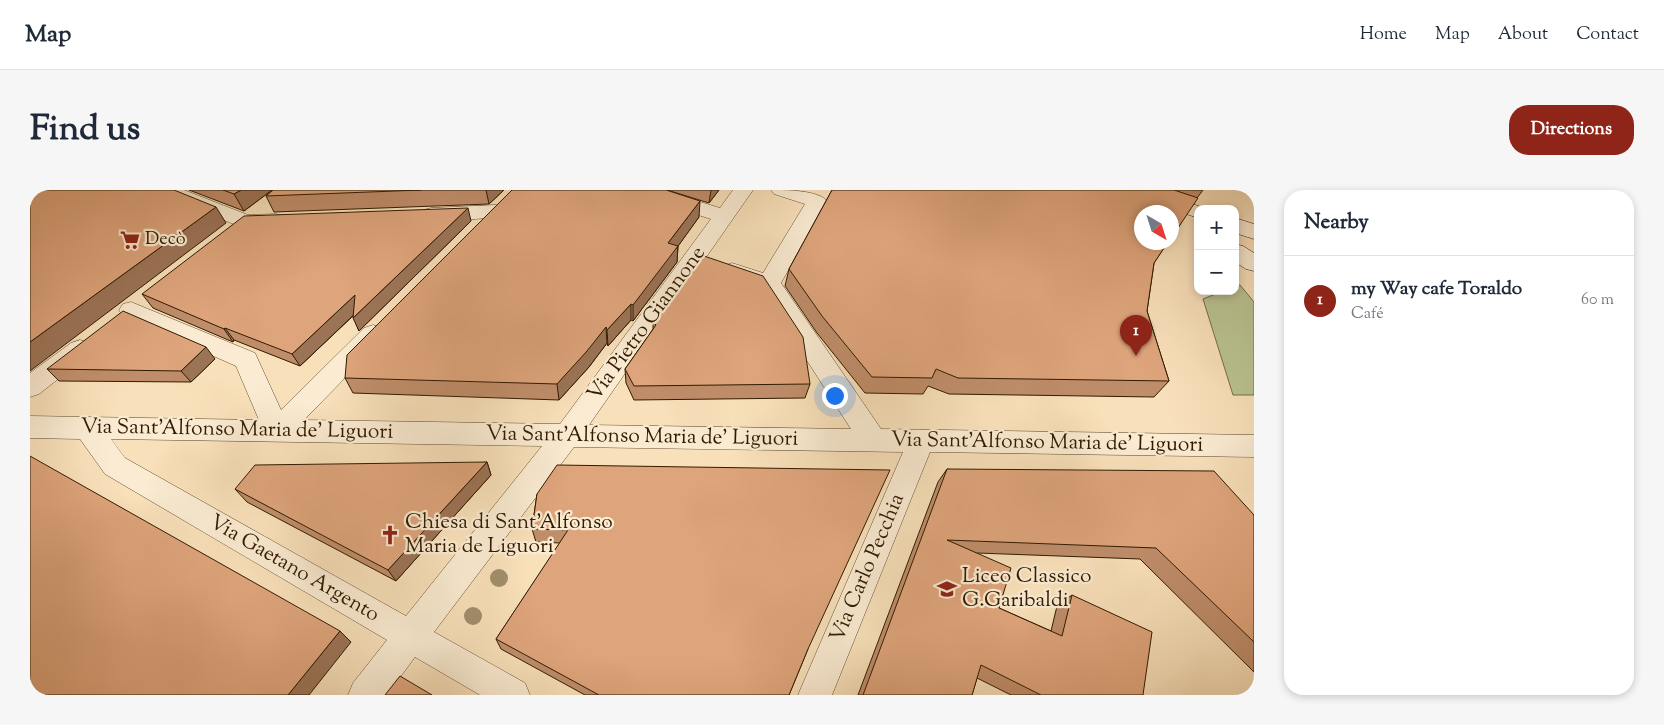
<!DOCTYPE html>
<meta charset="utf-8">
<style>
body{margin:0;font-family:"Sorts Mill Goudy",serif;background:#f6f6f7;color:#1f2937}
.controls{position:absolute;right:15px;top:15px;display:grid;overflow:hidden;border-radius:10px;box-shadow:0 2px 8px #0003}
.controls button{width:45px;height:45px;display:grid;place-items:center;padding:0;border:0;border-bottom:1px solid #e0e1e3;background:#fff;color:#1f2937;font:25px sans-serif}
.compass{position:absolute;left:1104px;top:15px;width:45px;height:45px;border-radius:50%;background:#fff;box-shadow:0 2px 8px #0003;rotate:141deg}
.you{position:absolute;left:804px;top:205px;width:18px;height:18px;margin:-12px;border:4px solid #fff;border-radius:50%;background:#1a73e8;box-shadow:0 0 0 8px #1a73e833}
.badge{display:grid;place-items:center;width:32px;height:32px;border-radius:50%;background:#8f2418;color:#fff;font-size:16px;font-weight:700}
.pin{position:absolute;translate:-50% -41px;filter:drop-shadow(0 1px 2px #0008)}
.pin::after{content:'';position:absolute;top:26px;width:18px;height:15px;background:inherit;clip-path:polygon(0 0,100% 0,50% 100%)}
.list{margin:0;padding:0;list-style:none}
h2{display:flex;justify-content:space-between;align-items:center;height:65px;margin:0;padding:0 20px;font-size:21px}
h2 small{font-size:16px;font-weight:400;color:#747a83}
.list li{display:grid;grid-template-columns:32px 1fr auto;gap:15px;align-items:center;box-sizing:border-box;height:90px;padding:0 20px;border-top:1px solid #e0e1e3}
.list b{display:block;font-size:19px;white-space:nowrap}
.list p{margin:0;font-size:16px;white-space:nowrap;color:#747a83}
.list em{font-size:16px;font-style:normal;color:#747a83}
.map{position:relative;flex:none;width:1224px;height:505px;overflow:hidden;border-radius:20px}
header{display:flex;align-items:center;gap:30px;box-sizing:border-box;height:70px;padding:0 25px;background:#fff;border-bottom:1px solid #e0e1e3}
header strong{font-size:24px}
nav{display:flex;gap:28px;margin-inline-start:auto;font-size:18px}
.intro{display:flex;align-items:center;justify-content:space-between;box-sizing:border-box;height:120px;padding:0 30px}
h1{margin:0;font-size:35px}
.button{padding:12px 22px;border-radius:20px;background:#8f2418;color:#fff;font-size:18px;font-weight:700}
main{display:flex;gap:30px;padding:0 30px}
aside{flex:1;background:#fff;border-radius:20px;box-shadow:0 2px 8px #0003}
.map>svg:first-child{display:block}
.green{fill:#bac392;stroke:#766f49}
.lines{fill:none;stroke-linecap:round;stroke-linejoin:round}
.minor-casing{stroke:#634c2e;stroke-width:1}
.secondary-casing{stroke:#311b00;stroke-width:1}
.minor{fill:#faebd2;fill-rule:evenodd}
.secondary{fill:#faebd2;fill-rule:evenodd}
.tree{fill:#a18f6c}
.wall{fill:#bf8d6a;stroke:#311b00}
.shaded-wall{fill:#9b7356;stroke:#311b00}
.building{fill:#dea47b;stroke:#311b00}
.labels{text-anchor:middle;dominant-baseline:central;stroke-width:4.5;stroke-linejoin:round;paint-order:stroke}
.far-poi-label{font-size:18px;fill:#311b00;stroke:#faebd2;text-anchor:start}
.street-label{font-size:21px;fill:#311b00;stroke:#faebd2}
.poi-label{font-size:21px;fill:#311b00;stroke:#faebd2;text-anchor:start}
</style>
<header>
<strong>Map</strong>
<nav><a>Home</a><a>Map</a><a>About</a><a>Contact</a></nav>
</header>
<div class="intro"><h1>Find us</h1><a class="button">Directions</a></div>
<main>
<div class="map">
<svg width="1224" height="505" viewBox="0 0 1224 505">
<rect width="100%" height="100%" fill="#f8e0ba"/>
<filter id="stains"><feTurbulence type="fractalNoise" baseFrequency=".004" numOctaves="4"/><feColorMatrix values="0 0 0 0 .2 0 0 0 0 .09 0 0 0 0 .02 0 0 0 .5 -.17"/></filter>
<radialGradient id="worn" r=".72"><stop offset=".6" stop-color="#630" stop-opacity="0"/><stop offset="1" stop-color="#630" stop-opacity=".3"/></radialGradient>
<path class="green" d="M1210,95L1224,112V205H1203L1173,109L1193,101H1205V96Z"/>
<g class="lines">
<defs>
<path id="minor" d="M126,0H154L218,25L246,24L253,26L257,31L253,36L216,39L129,4Z
M599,0H631L690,18L703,0H723L559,235L821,239L731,99L694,86L691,81L694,76L702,73L733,83L775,14L744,4L741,0C756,0 788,0 797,11L751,93L851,239L1224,245V267L900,262L802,505H768L873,262L544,257L404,442L495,493L500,505H450L385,467L357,505H318L323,493L357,450L75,284L50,249L0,248V226L229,230L206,176L93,126L89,120L93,114L101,112L225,163L251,220L334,138L343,135L352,138L355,144L352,150L274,230L530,234L681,29L602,4ZM81,249L512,256L376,426L95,268Z
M466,15L473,17L476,22L473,27L401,32L394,30L391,25L394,20L401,18Z
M50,150L59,153L62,159L59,165L9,204L0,207V183L41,153Z"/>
<path id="secondary" d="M1096,0H1126L1176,19H1168V28L1099,4Z
M1205,28L1224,34V49L1205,43Z
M1205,54L1213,56L1224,63V81L1216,79L1205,72Z"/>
</defs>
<use href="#minor" class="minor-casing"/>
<use href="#secondary" class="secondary-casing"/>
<use href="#minor" class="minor"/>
<use href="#secondary" class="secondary"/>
</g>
<g class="tree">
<circle cx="469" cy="388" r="9"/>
<circle cx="443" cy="426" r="9"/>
</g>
<path class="wall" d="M159,0H242L214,21Z
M243,0H474L459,14L244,22L236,6Z
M637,0H689L679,13Z
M802,0H1173L1167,8L1124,73L1117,121L1139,191L1124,207L919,204L898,196L893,204L835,203L787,143L755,96L759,79Z
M669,27L648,56L647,72L603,131L601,130L578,156L577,153L559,177L529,210L323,203L315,188Z
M441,31L329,141L323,126L270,176L204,150L203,152L123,118L112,104Z
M623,133L780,194L775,208L604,210L596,193L595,179L623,139Z
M185,169L161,192L29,191L17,179Z
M457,272L461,285L366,391L217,312L205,299Z
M917,279L1224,325V482L1110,369L947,363L969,418L1021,441L1027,416L1042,405L1113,505H981L947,488L942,505H828L908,292Z
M507,304L778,459L759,505H555L471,459L466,449L530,353L506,352L502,339Z"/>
<path class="shaded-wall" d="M211,0H242L214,21L204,4Z
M456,0H474L459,14Z
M681,0H689L679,13Z
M670,11L669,27L646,59L648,56L647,72L603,131V115L638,53Z
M186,17L196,33L0,181V152Z
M438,18L441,31L329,141L323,128Z
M325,105L331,118L270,176L262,164Z
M601,114V130L578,156L577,140Z
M576,137L577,153L559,177L529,210L527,194Z
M195,138L204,150L203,152L194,139Z
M176,157L185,169L161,192L151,181Z
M457,272L461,285L366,391L358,380Z
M310,441L321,452L279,505H258Z"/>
<path class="building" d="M0,0H144L186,17L0,152Z
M193,0H211L204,4Z
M243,0H391L236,6Z
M482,0H636L670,11L638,53L648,56L603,115L601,114L577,140L576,137L557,161L527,194L315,188L317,165Z
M802,0H1144L1168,8L1142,47V22H1112V52H1138L1124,73L1117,121L1139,191L928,188L906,179L902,188L842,187L792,126L759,79Z
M438,18L323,128L325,105L262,164L195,138L194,139L112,104L214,26Z
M671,65L733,86L773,147L780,194L604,196L595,179L626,135L623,133Z
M93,121L176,157L151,181L17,179Z
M0,266L310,441L258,505H0Z
M457,272L358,380L205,299L225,275Z
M527,275L860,280L778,459L759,505H569L466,449L538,340L502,339L507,304Z
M917,279L1184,281L1224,325V452L1126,358L917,350L981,378L969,418L1032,446L1042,405L1122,442L1113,505H1011L951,475L942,505H833Z
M370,486L402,505H355Z"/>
<defs>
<symbol id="supermarket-bare" viewBox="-9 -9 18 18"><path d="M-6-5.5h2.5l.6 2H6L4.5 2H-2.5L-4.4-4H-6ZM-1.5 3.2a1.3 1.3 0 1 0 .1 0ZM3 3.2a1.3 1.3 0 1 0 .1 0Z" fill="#8f2418" stroke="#faebd2" stroke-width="2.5" paint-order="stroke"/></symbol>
<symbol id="church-bare" viewBox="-9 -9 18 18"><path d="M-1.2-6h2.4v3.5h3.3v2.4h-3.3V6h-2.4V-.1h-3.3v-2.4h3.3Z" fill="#8f2418" stroke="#faebd2" stroke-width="2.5" paint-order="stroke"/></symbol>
<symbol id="school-bare" viewBox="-9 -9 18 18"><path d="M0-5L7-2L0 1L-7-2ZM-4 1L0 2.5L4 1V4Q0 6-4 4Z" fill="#8f2418" stroke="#faebd2" stroke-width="2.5" paint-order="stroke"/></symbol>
</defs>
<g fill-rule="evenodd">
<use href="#supermarket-bare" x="86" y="36" width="28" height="28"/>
<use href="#church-bare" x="346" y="331" width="28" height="28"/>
<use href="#school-bare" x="903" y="385" width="28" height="28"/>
</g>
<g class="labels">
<g class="far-poi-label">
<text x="115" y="50">Decò</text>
</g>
<g class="street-label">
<text transform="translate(617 134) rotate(-54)">Via Pietro Giannone</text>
<text transform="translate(207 240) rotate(1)">Via Sant'Alfonso Maria de' Liguori</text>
<text transform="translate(612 247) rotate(1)">Via Sant'Alfonso Maria de' Liguori</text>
<text transform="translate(1017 253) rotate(1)">Via Sant'Alfonso Maria de' Liguori</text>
<text transform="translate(838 378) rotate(-67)">Via Carlo Pecchia</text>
<text transform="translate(264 379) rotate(30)">Via Gaetano Argento</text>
</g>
<g class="poi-label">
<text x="375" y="333">Chiesa di Sant'Alfonso<tspan x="375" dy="24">Maria de Liguori</tspan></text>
<text x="932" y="387">Liceo Classico<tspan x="932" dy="24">G.Garibaldi</tspan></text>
</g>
</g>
<rect width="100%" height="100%" filter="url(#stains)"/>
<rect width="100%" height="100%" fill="url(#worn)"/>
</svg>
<div class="controls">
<button>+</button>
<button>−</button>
</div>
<svg class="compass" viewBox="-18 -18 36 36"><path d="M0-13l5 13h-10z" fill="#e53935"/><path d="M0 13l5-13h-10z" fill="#747a83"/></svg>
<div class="you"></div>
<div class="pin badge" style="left:1106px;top:166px">1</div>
</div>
<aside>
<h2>Nearby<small></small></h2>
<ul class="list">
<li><span class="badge">1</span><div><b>my Way cafe Toraldo</b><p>Café</p></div><em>60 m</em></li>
</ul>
</aside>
</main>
